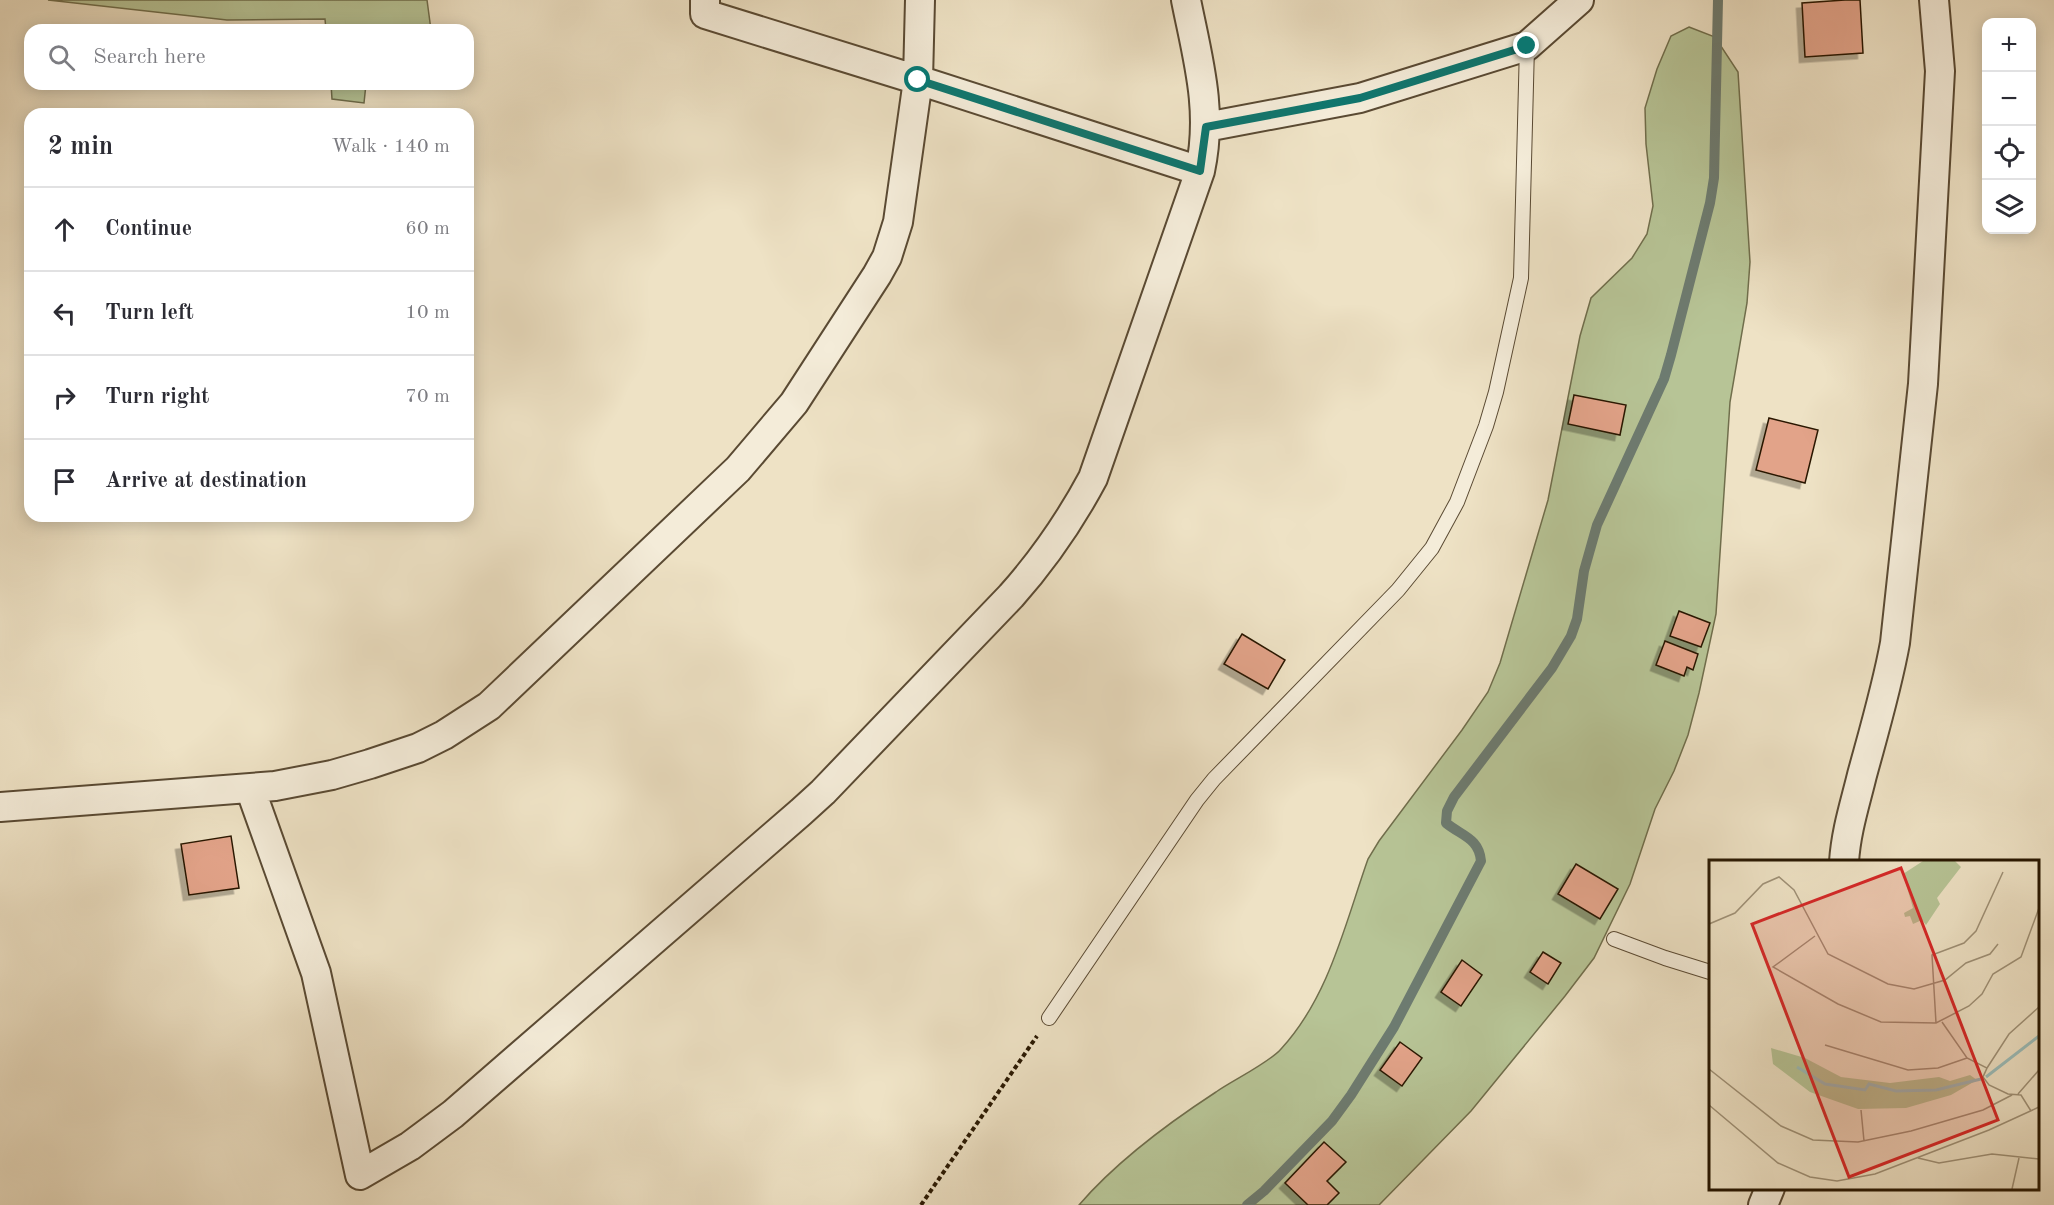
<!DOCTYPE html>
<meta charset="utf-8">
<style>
body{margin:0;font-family:"Old Standard TT",serif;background:#f7f7f7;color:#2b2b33}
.controls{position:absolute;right:18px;top:18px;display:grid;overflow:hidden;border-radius:12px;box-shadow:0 3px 15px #0003}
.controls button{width:54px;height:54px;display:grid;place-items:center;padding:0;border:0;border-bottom:2px solid #e1e1e2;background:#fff;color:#2b2b33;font:30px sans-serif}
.stop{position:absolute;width:18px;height:18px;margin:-14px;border:4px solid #0f766e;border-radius:50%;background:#fff}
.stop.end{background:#0f766e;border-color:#fff;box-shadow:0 2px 6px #0008}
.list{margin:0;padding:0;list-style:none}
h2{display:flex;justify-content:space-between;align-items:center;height:78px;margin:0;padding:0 24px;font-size:26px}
h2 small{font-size:20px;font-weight:400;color:#7c7c81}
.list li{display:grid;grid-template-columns:39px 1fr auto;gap:18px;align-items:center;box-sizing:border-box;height:84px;padding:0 24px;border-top:2px solid #e1e1e2}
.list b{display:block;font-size:22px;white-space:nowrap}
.list em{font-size:20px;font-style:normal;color:#7c7c81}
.icon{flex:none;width:33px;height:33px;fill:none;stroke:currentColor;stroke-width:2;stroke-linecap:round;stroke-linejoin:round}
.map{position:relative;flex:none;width:2054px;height:1205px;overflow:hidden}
.search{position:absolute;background:#fff;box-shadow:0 3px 15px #0003;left:24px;top:24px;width:450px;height:66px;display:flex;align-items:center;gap:15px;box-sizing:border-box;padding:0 21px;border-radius:18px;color:#7c7c81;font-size:22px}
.panel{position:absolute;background:#fff;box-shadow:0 3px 15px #0003;left:24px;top:108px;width:450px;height:414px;border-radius:18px}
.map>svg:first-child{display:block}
.green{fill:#b7c496;stroke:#706e4c;stroke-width:1.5}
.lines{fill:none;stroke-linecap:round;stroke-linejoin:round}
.stream{stroke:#6d7b70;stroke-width:10}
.building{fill:#e2a389;stroke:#291802;stroke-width:1.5;filter:url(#shadow)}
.lane-casing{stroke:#5a4a33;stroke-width:16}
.street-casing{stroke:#5a4a33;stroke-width:32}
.path{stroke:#291802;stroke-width:4;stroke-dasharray:4.5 3;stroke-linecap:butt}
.lane{stroke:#f4ecd9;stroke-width:14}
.street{stroke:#f4ecd9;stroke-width:28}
.route{stroke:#0f766e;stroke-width:8}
.inset-river{fill:none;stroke:#9bbdba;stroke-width:3}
.inset-road{fill:none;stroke:#9f9177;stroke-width:1.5}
.view{fill:#d62828;fill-opacity:0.15;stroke:#d62828;stroke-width:3}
.inset-edge{fill:none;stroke:#291802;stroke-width:3}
</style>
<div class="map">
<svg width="2054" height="1205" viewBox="0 0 2054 1205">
<defs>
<filter id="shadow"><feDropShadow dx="-5.5" dy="5.5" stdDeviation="0" flood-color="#0004"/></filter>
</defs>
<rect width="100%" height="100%" fill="#eee2c5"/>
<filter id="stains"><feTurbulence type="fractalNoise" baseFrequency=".00333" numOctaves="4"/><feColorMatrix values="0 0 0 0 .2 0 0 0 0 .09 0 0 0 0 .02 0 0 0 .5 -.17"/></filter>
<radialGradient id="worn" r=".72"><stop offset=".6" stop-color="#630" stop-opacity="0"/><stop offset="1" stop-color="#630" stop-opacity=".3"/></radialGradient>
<path class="green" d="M48,0H427L431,30H326L325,19L227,20Z
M1689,27L1715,37L1738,72L1750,262L1747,303L1730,402L1716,614L1699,693L1688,735L1674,771L1655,809L1630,884L1594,958L1565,996L1471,1111L1379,1205H1079C1115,1163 1170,1122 1216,1092C1233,1080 1269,1063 1281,1049C1329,997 1345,924 1368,859L1379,841L1462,730L1488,692L1500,663L1548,500L1580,336L1591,298L1632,258L1647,234L1653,206L1646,144L1645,108L1657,69L1671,36Z
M331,84H366L364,103L332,99Z"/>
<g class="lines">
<path class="stream" d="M1247,1205L1264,1191L1332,1121L1351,1095L1394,1027L1481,861C1479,838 1462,836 1446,823L1447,811L1454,797L1552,668L1571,636L1577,619L1584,571L1597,525L1664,379L1671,355L1710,203L1714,178L1718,0"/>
</g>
<path class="building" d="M1845,0H1860L1863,53L1805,57L1802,3Z
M1574,395L1626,405L1620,435L1568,424Z
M1769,418L1818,430L1805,483L1756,470Z
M1679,611L1710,623L1701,647L1670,636Z
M1242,634L1285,660L1268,689L1224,664Z
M1665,641L1698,654L1693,670L1687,667L1684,676L1656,665Z
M231,836L239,888L189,895L181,844Z
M1576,864L1618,889L1600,919L1558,894Z
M1543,952L1561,963L1548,984L1530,972Z
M1462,960L1482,975L1461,1006L1441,992Z
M1400,1042L1422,1058L1402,1086L1380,1070Z
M1324,1142L1346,1162L1327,1181L1339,1193L1327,1205H1308L1285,1183Z"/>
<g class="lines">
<defs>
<path id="lane" d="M1614,939L1665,958L1710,972
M1049,1018L1197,800L1214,779L1398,590L1432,548L1457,502L1486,426L1496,392L1521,278L1527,46"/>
<path id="street" d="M705,0V14L918,80L1200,171
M1206,127L1360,98L1527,46L1579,0
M250,788L316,973L360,1175L410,1146L453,1114L801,812L823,792L1011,596C1044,559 1070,521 1093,478L1200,171C1213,110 1198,60 1186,0
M0,807L275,786L332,775L370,764L418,748L444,735L489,706L738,469L794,403L877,275L887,257L898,222L918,80L920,0
M1844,862C1846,831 1855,804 1862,775C1874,731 1887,687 1895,643L1923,384L1940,71L1934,0
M1763,1205L1770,1188"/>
</defs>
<use href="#lane" class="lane-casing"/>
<use href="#street" class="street-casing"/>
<path class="path" d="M921,1205L1037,1036"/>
<use href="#lane" class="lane"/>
<use href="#street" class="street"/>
</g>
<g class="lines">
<path class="route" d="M918,80L1200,171L1206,127L1360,98L1527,46"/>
</g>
<g transform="translate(1709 860)">
<rect width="330" height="330" fill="#eee2c5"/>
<path d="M214,1H246L252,7L228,38L231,44L217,65L213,60L204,64L201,56L196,57L195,53L204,48L194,14ZM62,188L96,198L132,217L181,223L230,217L241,221L261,215L268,220L242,235L197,248L149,249L101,232L64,204Z" fill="#b7c496"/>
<path class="inset-river" d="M88,207L116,224L156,230L160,224L187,231L227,230L272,219M277,217L330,176"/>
<path class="inset-road" d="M0,64L26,53L54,24L70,17L85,30L119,94L179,124L205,129L236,120L257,103L281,94L289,84M106,76L64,107L129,144L172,162L227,163L260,146L273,134L284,114L312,97L330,48M233,162L258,198L278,208L274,217L280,225L299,234L312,235L322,251M227,163L223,95L255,83L267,71L294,12M116,185L199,210L229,208L258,198M278,208L300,174L330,147M0,209L72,266L104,280L149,282L202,271L274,250L303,235M309,234L330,210M0,245L69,303L101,317L128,321L166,314L280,270L330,247M152,250L155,281M209,298L230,303L283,294L330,299M303,329L310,298"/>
<path class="view" d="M192,8L289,260L140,317L43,64Z"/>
<rect width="330" height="330" class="inset-edge"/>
</g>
<rect width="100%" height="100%" filter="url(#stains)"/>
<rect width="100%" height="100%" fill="url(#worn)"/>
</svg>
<div class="controls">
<button>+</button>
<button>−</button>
<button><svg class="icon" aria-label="locate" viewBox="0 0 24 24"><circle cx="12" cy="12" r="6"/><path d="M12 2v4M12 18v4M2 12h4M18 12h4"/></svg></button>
<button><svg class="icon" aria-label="layers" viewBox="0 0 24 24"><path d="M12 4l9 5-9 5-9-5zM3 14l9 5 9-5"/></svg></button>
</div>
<div class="stop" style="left:918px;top:80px"></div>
<div class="stop end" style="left:1527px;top:46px"></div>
<div class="search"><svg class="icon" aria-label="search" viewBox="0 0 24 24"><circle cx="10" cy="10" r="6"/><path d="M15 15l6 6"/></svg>Search here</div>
<section class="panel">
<h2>2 min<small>Walk · 140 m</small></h2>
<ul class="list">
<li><svg class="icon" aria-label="ahead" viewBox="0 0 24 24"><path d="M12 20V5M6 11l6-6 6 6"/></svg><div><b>Continue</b></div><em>60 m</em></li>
<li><svg class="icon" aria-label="left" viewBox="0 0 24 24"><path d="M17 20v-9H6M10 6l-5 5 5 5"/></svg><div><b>Turn left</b></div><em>10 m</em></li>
<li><svg class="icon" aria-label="right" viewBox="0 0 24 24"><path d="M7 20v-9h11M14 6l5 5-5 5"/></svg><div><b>Turn right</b></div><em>70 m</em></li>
<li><svg class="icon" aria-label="arrive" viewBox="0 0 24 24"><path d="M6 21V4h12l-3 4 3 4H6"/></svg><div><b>Arrive at destination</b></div></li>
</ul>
</section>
</div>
